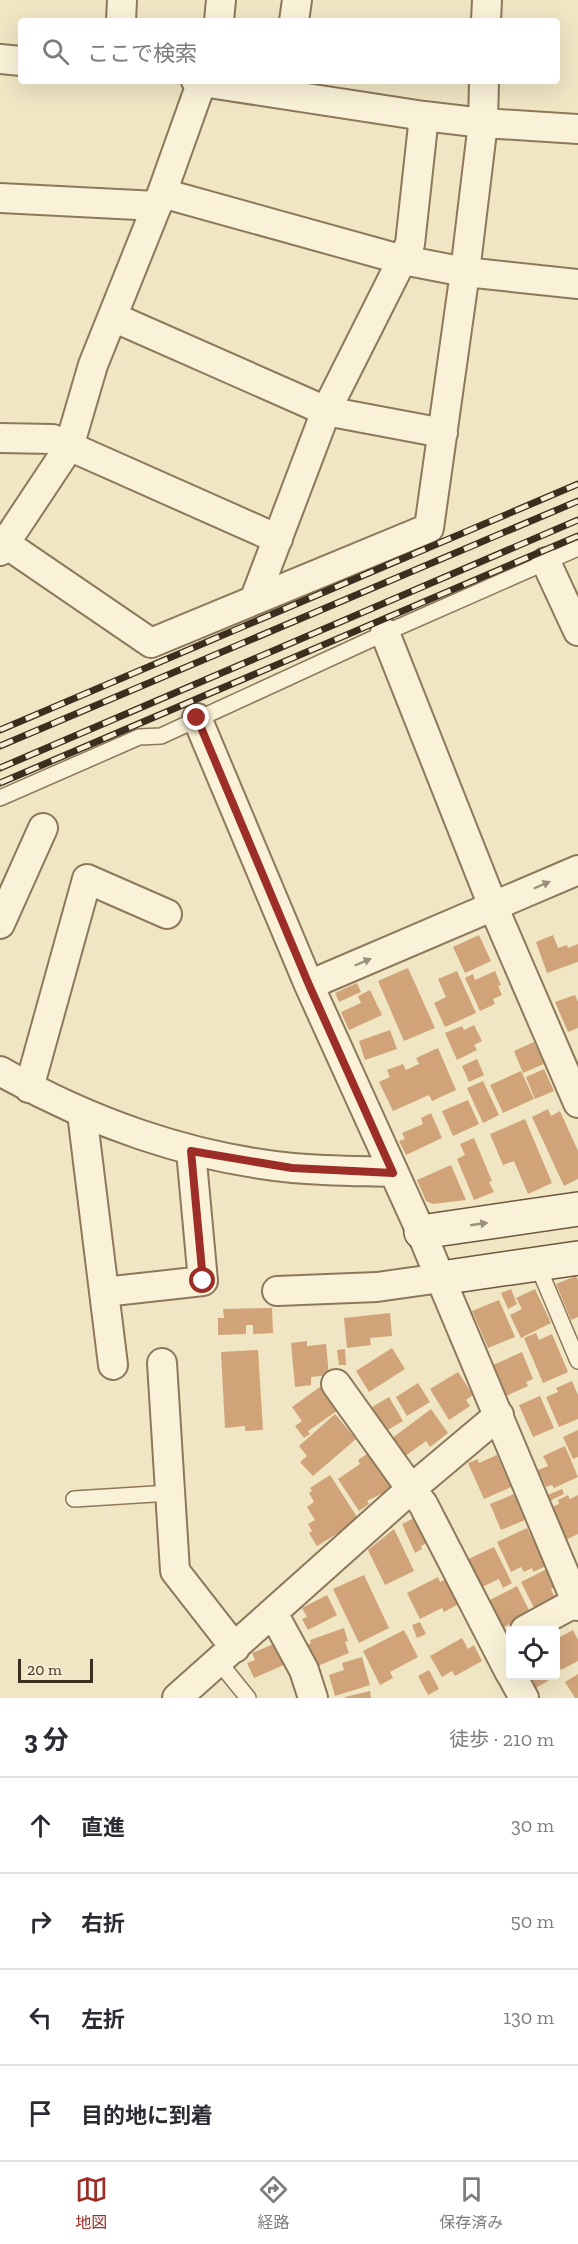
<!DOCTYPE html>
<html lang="ja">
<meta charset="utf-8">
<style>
body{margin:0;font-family:"Zilla Slab","Noto Sans JP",serif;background:#f7f7f7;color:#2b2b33}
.controls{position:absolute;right:18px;bottom:18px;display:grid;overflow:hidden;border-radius:6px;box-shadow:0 6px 24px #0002}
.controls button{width:54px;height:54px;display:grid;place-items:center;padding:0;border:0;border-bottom:2px solid #e1e1e2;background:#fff;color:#2b2b33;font:30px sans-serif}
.scale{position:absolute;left:18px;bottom:15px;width:75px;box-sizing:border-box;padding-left:6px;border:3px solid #3b2e1e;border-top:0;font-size:16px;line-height:21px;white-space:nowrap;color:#3b2e1e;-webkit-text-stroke:4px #f7efd4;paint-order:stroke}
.stop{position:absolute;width:18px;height:18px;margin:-14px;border:4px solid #9d2e27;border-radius:50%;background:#fff}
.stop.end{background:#9d2e27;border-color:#fff;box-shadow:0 2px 6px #0008}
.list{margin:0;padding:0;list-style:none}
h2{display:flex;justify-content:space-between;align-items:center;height:78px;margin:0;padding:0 24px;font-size:26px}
h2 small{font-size:20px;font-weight:400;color:#7c7c81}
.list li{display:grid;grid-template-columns:39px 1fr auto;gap:18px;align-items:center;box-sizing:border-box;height:96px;padding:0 24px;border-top:2px solid #e1e1e2}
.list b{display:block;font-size:22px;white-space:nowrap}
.list em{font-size:20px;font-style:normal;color:#7c7c81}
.icon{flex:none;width:33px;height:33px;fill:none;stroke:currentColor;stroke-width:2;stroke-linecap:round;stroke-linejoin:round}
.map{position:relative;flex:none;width:578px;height:1698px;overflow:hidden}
.search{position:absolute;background:#fff;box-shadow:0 6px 24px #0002;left:18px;right:18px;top:18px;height:66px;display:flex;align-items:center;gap:15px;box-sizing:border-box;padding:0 21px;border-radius:6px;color:#7c7c81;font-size:22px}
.sheet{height:462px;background:#fff}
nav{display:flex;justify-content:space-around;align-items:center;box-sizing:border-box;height:84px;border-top:2px solid #e1e1e2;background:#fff;font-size:16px;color:#7c7c81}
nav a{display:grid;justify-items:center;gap:3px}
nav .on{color:#9d2e27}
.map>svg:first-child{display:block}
.building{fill:#d0a379}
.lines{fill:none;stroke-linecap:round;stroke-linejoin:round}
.lane-casing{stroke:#8c785a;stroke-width:18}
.street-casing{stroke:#8c785a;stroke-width:32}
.secondary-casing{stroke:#6d583d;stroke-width:36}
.lane{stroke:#faf2d8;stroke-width:15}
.street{stroke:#faf2d8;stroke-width:28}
.secondary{stroke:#faf2d8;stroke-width:33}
.rail-casing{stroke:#3b2e1e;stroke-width:7}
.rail{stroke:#f7efd4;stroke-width:4.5;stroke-dasharray:14;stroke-linecap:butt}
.oneway{fill:#9a907b}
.route{stroke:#9d2e27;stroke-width:8}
</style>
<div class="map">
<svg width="578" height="1698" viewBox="0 0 578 1698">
<rect width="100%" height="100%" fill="#f0e6c4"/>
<path class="building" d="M479,935L491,961L465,973L453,947Z
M553,935L558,948L567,945L568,948L578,944V962L547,973L536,942Z
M408,968L435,1028L404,1041L378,981Z
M457,971L476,1013L445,1027L434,1003L446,997L438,979Z
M495,971L501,985L498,986L502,995L493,999L495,1004L480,1011L465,978L473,974L475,980Z
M357,983L361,992L339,1002L335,993Z
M370,990L382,1015L349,1030L341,1012L361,1003L358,996Z
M575,995L578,1002V1028L568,1032L555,1002Z
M474,1025L482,1041L474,1045L477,1050L457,1060L445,1033L462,1026L464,1030Z
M390,1030L397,1049L365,1060L359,1041Z
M534,1042L544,1064L523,1073L514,1051Z
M438,1048L456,1090L432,1101L429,1095L393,1111L379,1082L390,1077L387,1070L403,1064L406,1070L419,1064L416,1058Z
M477,1059L484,1075L469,1082L462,1066Z
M544,1069L554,1091L535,1099L526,1077Z
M521,1071L534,1099L503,1113L490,1085Z
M483,1081L499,1115L483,1123L467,1088Z
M468,1100L479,1124L453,1136L442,1111Z
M548,1109L551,1116L560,1111L578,1151V1179L564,1186L532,1117Z
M431,1113L442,1138L406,1155L399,1141L405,1139L402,1133L423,1124L421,1118Z
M525,1119L552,1183L528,1194L514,1161L503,1165L490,1134Z
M474,1138L492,1181L489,1182L494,1192L474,1200L457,1159L465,1155L460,1144Z
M451,1165L466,1200L433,1204L426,1201L417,1180Z
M576,1276L578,1280V1317L571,1320L556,1284Z
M511,1289L517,1304L508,1309L501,1293Z
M535,1289L551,1323L521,1338L510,1315L522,1309L516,1298Z
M499,1300L515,1337L488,1348L472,1311Z
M272,1308L273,1333L253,1334V1325H246V1334L218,1335V1318H224L223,1309Z
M390,1313L392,1336L370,1338L371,1345L347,1348L344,1318Z
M536,1333L539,1340L552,1334L568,1372L543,1383L524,1338Z
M307,1341V1346L326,1344L329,1375L311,1377V1385L295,1387L291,1343Z
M392,1348L405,1369L369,1392L356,1371Z
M345,1349L346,1365H339L337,1350Z
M258,1350L263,1430L245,1431V1426L225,1428L221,1352Z
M522,1352L533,1379L526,1382L528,1386L506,1396L493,1365Z
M458,1372L473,1395L466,1400L470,1406L449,1420L430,1389Z
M572,1381L578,1395V1419L559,1427L546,1397L558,1392L556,1388Z
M418,1383L430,1402L407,1416L396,1397Z
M324,1384L341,1408L308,1431L310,1434L304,1438L295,1426L302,1421L292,1407Z
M540,1396L554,1428L533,1437L519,1405Z
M389,1397L403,1421L381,1434L367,1410Z
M431,1409L448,1433L430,1447L426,1441L404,1457L391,1439Z
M335,1414L356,1439L313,1476L300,1462L307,1456L299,1446Z
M578,1430V1457L573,1459L563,1437Z
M565,1446L578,1477L554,1488L552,1485L546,1487L538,1470L548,1466L543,1456Z
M370,1452L393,1488L367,1501L369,1504L359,1511L338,1479L360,1464L358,1460Z
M497,1455L511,1487L484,1499L468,1463L478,1459L479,1463Z
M330,1475L359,1520L317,1546L309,1533L312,1531L308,1524L315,1520L307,1507L314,1502L309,1493L312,1491L310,1488Z
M562,1489L564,1494L547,1502L545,1496Z
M514,1494L525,1520L501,1530L490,1504Z
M568,1495L570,1499L578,1495V1534L564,1541L550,1508L559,1504L558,1500Z
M418,1516L430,1541L421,1546L422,1549L415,1553L402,1524Z
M527,1528L546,1566L533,1572L532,1568L524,1572L521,1567L511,1572L497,1542Z
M394,1529L414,1571L385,1585L368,1550Z
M494,1547L512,1583L503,1588L499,1579L480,1588L466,1560Z
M547,1569L555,1587L551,1589L556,1600L535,1610L521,1582Z
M364,1575L389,1628L359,1643L333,1589Z
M438,1577L440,1582L450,1577L462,1602L444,1612L442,1608L420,1619L407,1593Z
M517,1586L531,1614L504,1627L490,1600Z
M327,1595L337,1615L308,1630L302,1619L307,1617L302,1608Z
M420,1622L426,1634L417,1638L412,1625Z
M344,1628L348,1641L345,1642L349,1653L315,1667L307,1645L311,1643L310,1640Z
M404,1630L418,1657L390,1672L393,1678L380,1685L363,1651Z
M573,1630L578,1640V1661L561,1670L556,1659V1639Z
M462,1638L468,1649L474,1645L482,1661L455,1676L452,1671L442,1677L430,1656Z
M276,1643L286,1664L254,1678L247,1663L255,1660L252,1653Z
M362,1657L370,1685L335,1696L329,1675L344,1670L342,1663Z
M556,1667L559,1674L531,1691L523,1676H556Z
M429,1670L439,1689L428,1695L418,1676Z
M578,1674V1698H575L565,1682Z
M370,1691L371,1698H345V1697Z"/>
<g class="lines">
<defs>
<path id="lane" d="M0,798L139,737L161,736L385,633L578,548
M537,1264L578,1361
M74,1499L170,1493
M219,1662L248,1698"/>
<path id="street" d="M121,21L122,0
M219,21L221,0
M294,21L297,0
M486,21L487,0
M0,59L21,61
M196,81L424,116L483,123L578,129
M162,193L403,260L465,272L578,284
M0,198L157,206
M113,317L326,411L443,433
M0,438L53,439L278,539
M0,545L6,544L151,643L429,528L465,272L483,123L484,81
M0,551L69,447L93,365L162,193L202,81
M546,562L578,631
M255,598L326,411L410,244L424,116
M385,633L493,906L578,1103
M197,718L309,985L421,1232L578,1606
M0,924L43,828
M309,985L578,870
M0,1071C89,1122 190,1158 293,1168C326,1171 360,1171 393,1172
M29,1088L87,879L167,914
M82,1113L113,1365
M277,1291L377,1287L441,1278
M104,1292L203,1281L191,1151
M162,1363L175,1571L235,1648
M336,1384L411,1489L423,1504L510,1673
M273,1613L304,1670L313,1698
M525,1630L578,1601
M512,1676L524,1698
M177,1698L411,1489L499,1415"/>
<path id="secondary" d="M421,1232L578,1209
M441,1278L578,1258"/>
</defs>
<use href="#lane" class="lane-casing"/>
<use href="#street" class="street-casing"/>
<use href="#secondary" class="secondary-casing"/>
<use href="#lane" class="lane"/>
<use href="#street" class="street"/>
<use href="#secondary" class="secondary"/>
<defs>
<path id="rail" d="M0,730L578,484
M0,746L578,501
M0,768L578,520
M0,783L578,536"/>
</defs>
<use href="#rail" class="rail-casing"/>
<use href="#rail" class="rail"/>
</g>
<defs><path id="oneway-solid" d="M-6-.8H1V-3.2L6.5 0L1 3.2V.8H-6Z" transform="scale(1.5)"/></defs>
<g class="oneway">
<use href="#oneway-solid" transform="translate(542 885) rotate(-23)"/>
<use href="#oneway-solid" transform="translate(363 962) rotate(-23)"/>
<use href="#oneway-solid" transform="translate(479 1224) rotate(-8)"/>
</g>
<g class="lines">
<path class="route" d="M197,718L309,985L393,1173L292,1168L191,1151L203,1281"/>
</g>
</svg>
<div class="controls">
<button><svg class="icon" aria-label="locate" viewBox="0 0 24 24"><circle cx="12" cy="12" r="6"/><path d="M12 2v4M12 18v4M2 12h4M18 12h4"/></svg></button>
</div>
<div class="scale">20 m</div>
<div class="stop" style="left:203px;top:1281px"></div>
<div class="stop end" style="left:197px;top:718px"></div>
<div class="search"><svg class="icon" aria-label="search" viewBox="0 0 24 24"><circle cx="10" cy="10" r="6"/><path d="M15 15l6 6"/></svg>ここで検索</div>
</div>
<section class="sheet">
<h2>3 分<small>徒歩 · 210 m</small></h2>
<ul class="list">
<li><svg class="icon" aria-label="ahead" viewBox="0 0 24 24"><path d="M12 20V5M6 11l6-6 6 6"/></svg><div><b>直進</b></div><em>30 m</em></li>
<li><svg class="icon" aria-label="right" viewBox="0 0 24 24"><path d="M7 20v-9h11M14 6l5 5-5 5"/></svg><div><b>右折</b></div><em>50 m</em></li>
<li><svg class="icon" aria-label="left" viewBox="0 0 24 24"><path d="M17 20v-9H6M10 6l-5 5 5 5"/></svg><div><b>左折</b></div><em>130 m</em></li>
<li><svg class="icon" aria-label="arrive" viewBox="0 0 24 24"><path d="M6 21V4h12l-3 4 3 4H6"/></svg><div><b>目的地に到着</b></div></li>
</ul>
</section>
<nav>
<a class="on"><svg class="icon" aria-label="map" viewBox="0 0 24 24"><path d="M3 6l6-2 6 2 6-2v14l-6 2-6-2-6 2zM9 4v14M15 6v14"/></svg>地図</a>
<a><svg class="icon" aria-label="directions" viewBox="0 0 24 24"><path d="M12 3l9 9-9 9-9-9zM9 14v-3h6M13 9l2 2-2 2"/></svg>経路</a>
<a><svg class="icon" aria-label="saved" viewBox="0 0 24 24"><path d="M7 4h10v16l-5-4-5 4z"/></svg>保存済み</a>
</nav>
